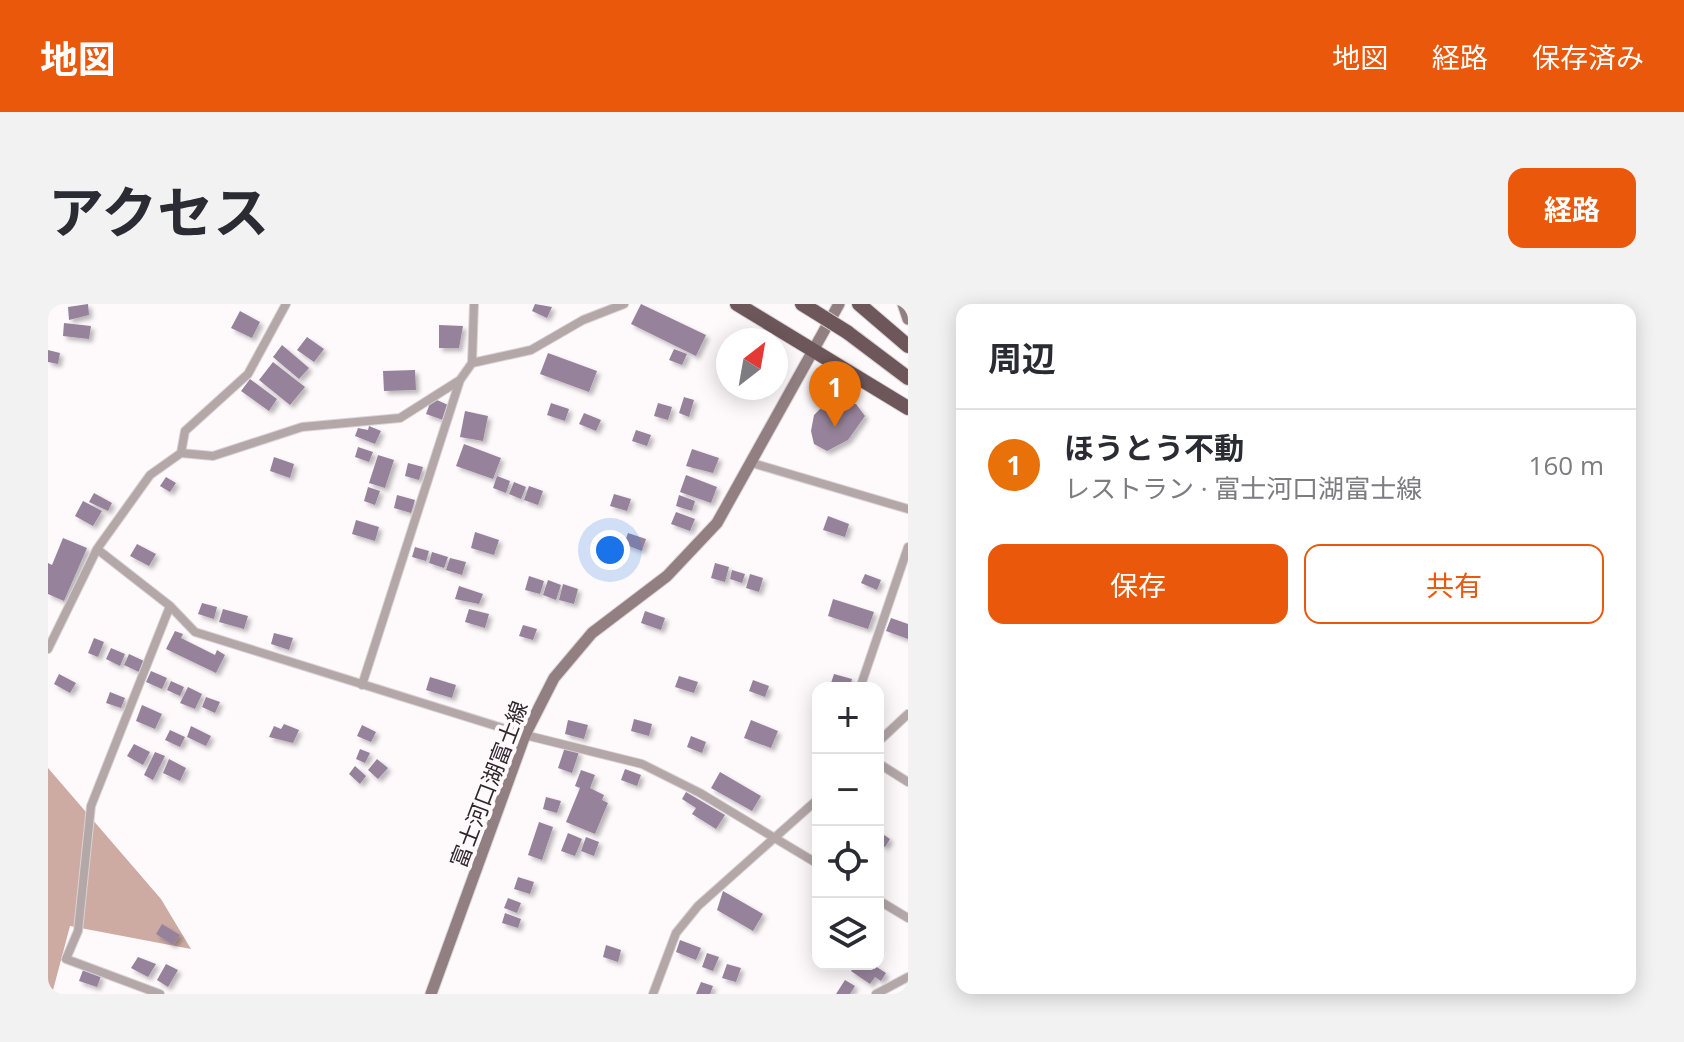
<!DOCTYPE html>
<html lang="ja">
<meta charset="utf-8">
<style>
body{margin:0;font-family:"Open Sans","Noto Sans JP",sans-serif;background:#f2f2f3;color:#2b2b33}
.controls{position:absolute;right:24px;bottom:24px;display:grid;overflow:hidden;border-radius:16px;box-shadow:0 4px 20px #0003}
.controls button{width:72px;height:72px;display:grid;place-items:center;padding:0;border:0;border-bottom:2px solid #e1e1e2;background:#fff;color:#2b2b33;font:40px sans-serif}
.compass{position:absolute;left:668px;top:24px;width:72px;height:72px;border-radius:50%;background:#fff;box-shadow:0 4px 20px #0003;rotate:31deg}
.you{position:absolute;left:562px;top:246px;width:28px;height:28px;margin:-20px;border:6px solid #fff;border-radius:50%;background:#1a73e8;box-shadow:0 0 0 12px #1a73e833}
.badge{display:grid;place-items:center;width:52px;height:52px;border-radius:50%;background:#ea580c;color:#fff;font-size:26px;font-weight:700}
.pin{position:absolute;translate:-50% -66px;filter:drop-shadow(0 2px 4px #0008)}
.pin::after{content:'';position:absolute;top:42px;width:28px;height:24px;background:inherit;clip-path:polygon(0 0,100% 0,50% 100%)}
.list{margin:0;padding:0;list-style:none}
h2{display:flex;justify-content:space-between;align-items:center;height:104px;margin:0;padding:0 32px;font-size:34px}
h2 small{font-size:26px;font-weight:400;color:#7c7c81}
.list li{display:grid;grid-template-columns:52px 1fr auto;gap:24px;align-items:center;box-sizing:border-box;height:112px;padding:0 32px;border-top:2px solid #e1e1e2}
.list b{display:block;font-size:30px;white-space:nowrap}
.list p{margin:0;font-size:26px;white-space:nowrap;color:#7c7c81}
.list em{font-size:26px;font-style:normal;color:#7c7c81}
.actions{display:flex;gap:16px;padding:24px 32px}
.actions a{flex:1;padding:18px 0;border:2px solid #ea580c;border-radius:16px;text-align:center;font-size:28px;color:#ea580c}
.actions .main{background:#ea580c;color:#fff}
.icon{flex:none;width:44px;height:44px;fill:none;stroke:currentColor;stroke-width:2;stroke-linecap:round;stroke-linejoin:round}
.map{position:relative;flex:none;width:860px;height:690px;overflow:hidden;border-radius:16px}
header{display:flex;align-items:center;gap:48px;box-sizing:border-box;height:112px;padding:0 40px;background:#ea580c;color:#fff}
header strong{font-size:38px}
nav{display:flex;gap:44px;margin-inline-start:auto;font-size:28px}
.intro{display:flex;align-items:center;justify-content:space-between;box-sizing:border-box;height:192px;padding:0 48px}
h1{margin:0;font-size:56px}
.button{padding:20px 36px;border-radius:16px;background:#ea580c;color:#fff;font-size:28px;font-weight:700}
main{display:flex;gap:48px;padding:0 48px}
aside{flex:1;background:#fff;border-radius:16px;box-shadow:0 4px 20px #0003}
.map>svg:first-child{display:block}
.forest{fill:#cdaba3}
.building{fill:#96839b;filter:url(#shadow)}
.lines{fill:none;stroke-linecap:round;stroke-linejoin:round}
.minor-casing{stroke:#d9d3d6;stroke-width:10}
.secondary-casing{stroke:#d9d3d6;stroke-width:13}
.trunk-casing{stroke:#d9d3d6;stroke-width:16}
.minor{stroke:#b3a7a8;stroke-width:8}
.secondary{stroke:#917f81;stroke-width:11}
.trunk{stroke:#6d575a;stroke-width:14}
.trunk-bridge-casing{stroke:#d9d3d6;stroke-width:16;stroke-linecap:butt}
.trunk-bridge{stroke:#6d575a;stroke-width:14}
.labels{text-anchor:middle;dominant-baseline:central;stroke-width:8;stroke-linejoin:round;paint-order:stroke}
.street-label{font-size:22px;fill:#31282d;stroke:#fef9fb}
</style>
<header>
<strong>地図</strong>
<nav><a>地図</a><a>経路</a><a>保存済み</a></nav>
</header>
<div class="intro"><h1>アクセス</h1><a class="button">経路</a></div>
<main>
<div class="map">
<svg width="860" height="690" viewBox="0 0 860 690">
<defs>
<filter id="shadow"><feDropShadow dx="3.5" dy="3.5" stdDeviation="2" flood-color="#0004"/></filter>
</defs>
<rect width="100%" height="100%" fill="#fef9fb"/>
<path class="forest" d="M0,464L113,595L143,645L22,622L4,690H0Z"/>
<path class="building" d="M40,0L41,11L21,16L20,3Z
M487,0L504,3L499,14L484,7Z
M593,0L658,31L648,52L583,20Z
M192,7L212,18L204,34L183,24Z
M16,19L43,22L41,35L15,32Z
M391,21L415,22L411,44H391Z
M712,26L722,34L721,36H704Z
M259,33L276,45L266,58L249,46Z
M234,41L261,64L251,75L225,53Z
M626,45L639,50L634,61L621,56Z
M0,46L12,49L10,60L0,58Z
M500,49L549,67L541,88L492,70Z
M225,58L257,83L242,101L211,76Z
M367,66L368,86L336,87L335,67Z
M202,75L229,95L221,107L193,87Z
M636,93L646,96L641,113L631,109Z
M389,96L400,101L395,116L378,110L382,99Z
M503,99L521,105L517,117L499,111Z
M610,99L624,103L620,116L606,112Z
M778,99L808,100L817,112L800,136L779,147L766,140L763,127L766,111Z
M417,107L440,112L435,137L412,133Z
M536,109L553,116L548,127L531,120Z
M321,122L333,127L327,140L307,132L310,124L320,126Z
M588,126L603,131L599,142L584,137Z
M416,140L453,154L445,175L408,162Z
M310,143L325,148L321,158L307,153Z
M644,145L671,154L665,169L638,162Z
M330,151L346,156L337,184L321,179Z
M226,153L246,160L242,174L222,167Z
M360,159L375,163L371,176L357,172Z
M638,171L669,183L663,199L632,188Z
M449,172L462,177L458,189L445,184Z
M118,173L128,179L122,188L112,182Z
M466,178L478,183L473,195L461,190Z
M481,182L495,187L490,201L476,196Z
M320,183L332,187L327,201L316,197Z
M46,189L64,199L60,207L41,198Z
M566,190L583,195L579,207L562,202Z
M349,191L367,196L363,209L346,204Z
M631,191L647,197L644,207L628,202Z
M35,197L54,207L45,222L27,212Z
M628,208L647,215L642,227L623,220Z
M780,212L801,220L797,233L775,226Z
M308,216L331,223L327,237L304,230Z
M427,228L451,236L446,251L423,244Z
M580,229L598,235L594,247L576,240Z
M15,234L39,244L16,297L0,290V259L4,261Z
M89,240L108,250L101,262L82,252Z
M367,243L381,247L378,257L364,253Z
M384,248L400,253L396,264L381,259Z
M402,254L418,258L414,271L398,266Z
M667,259L681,263L677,278L663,274Z
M684,266L697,270L694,279L682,275Z
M702,270L715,274L711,288L698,284Z
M817,270L833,276L829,286L813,279Z
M481,272L496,277L492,290L477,286Z
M500,276L513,281L508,296L495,291Z
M515,280L530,285L526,300L511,296Z
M411,282L435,290L431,300L407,295Z
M785,295L826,308L820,325L780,312Z
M154,299L169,303L166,315L150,310Z
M175,305L200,312L196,325L171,318Z
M421,305L441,310L437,324L417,318Z
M597,307L617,314L613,326L593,319Z
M843,314L860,320V335L838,327Z
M475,321L489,325L485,336L471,332Z
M127,327L135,330L133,334L167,351L169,346L177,351L168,369L118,345Z
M226,329L245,334L241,346L223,340Z
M46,334L56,338L50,353L40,349Z
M63,344L77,350L72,362L58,355Z
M81,350L96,357L91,368L76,361Z
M103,367L119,374L114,385L98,378Z
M11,370L28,379L22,389L6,380Z
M786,370L804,375L802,384L783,379Z
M631,372L650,378L646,389L627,383Z
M382,373L408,381L404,394L378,386Z
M705,376L721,382L717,393L701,387Z
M123,377L136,383L132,392L119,386Z
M140,383L154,390L147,405L132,399Z
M62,388L77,394L73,404L58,399Z
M158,393L172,398L167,409L154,403Z
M94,401L114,410L107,425L88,417Z
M586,415L604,420L601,432L583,427Z
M520,416L540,421L536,435L517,430Z
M703,416L730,427L723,444L696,434Z
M236,420L251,426L245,439L221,433L226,422L233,425Z
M314,421L328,428L323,438L309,432Z
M143,422L163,432L158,442L139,433Z
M122,426L137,433L132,443L117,436Z
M643,432L658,438L654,449L639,443Z
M86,440L102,448L95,461L79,452Z
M517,443L531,448L524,469L510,464Z
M312,445L322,449L317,459L308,455Z
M107,448L117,452L105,476L96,471Z
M121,455L138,464L132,477L115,469Z
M329,455L340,464L330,475L320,466Z
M307,462L318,472L312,480L301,470Z
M577,465L593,471L589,482L573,476Z
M533,466L547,471L542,484L556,491L554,496L560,499L547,530L518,518L532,484L527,482Z
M672,468L713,492L704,507L663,484Z
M638,488L677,511L668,525L644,510L648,504L634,495Z
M498,493L513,497L509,509L495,505Z
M491,518L505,523L494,556L480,551Z
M830,527L842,535L837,543L830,538Z
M520,529L534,535L527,552L513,547Z
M538,533L551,538L546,552L533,547Z
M470,573L486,578L482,590L466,585Z
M675,587L715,610L705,627L669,606Z
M460,594L473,599L469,609L456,604Z
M457,609L473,615L470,624L454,619Z
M114,620L132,631L125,641L108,630Z
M632,636L653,644L648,656L628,648Z
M558,641L573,646L570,658L555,653Z
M659,649L671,653L665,667L654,663Z
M90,653L108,660L100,673L83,664Z
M118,660L130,666L120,683L109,676Z
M679,660L693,664L688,678L674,674Z
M808,660H824L838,669L833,677L827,673L822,680L803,667Z
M35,666L53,672L49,683L31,677Z
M797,676L807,682L802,690H788Z
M653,678L665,682L662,690H648Z"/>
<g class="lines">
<defs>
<path id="minor" d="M424,59L426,0
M133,149L165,152L254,123L352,114L412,76
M704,159L860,205
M49,245L122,302L147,328L477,431L594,460L652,489L770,560
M0,345L49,245L102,171L133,149L137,127L200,70L238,0
M314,381L412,76L424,59L483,46L535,16L576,0
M812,384L860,243
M830,438L860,410
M830,459L860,478
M830,596L860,614
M112,690L18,655L30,627L43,502L122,302
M605,690L628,629L650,602L770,495
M828,690L860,673"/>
<path id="secondary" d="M855,0L860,15
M383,690L477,431L506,374L544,329L619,272L669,219L791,0"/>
<path id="trunk" d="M689,0L860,104
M754,0L767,8
M811,0L860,42
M799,28L860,74"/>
</defs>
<use href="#minor" class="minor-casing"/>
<use href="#secondary" class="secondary-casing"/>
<use href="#trunk" class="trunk-casing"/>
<use href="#minor" class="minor"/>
<use href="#secondary" class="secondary"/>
<use href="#trunk" class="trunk"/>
<defs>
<path id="trunk-bridge" d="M767,8L799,28"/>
</defs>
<use href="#trunk-bridge" class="trunk-bridge-casing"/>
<use href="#trunk-bridge" class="trunk-bridge"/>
</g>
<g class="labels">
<g class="street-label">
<text transform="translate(440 480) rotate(-69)">富士河口湖富士線</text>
</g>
</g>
</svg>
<div class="controls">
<button>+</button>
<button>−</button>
<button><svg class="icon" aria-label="locate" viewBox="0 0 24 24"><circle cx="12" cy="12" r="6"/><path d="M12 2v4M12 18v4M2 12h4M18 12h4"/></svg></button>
<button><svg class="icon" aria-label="layers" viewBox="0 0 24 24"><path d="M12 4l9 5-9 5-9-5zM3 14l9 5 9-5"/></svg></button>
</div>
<svg class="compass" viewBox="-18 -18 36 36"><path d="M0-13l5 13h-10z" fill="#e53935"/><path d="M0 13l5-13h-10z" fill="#7c7c81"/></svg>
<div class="you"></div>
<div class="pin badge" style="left:787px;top:123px;background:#e8710a">1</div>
</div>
<aside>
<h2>周辺<small></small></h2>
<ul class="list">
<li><span class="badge" style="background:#e8710a">1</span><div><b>ほうとう不動</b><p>レストラン · 富士河口湖富士線</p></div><em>160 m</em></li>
</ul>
<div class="actions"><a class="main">保存</a><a>共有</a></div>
</aside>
</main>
